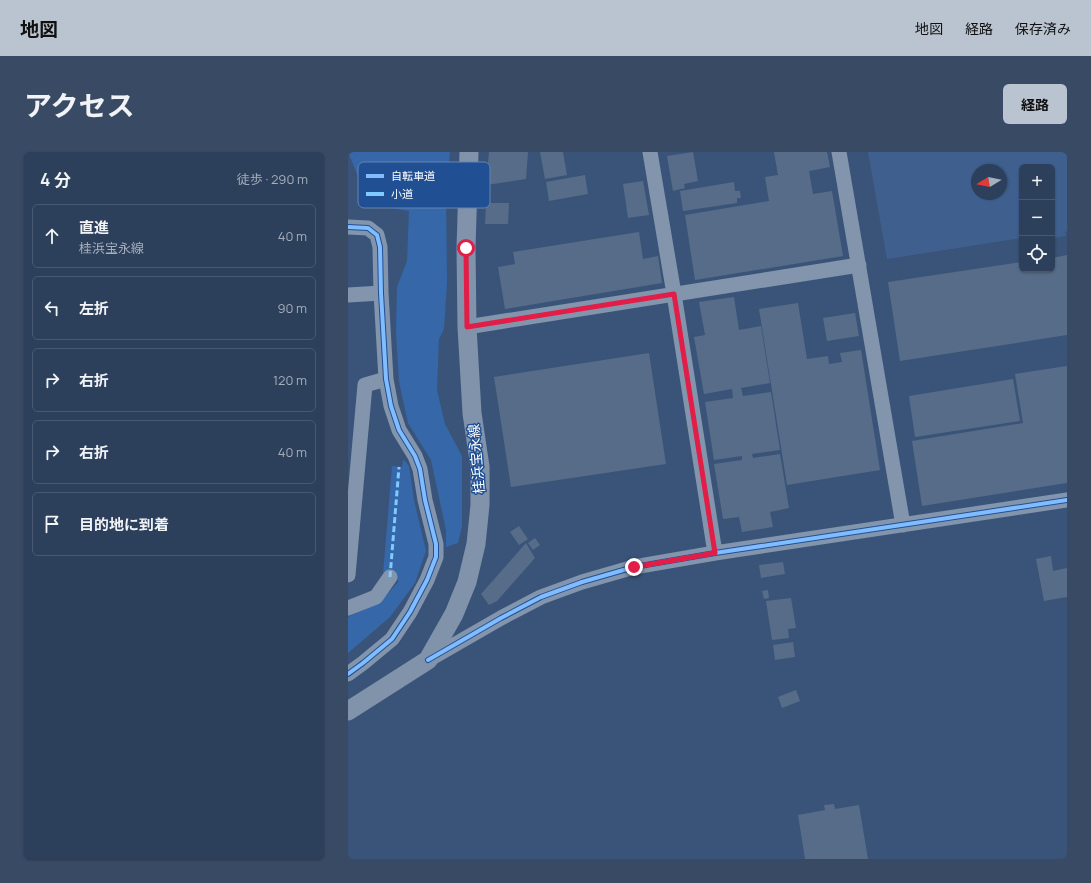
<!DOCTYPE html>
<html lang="ja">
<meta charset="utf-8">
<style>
body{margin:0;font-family:Manrope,"Noto Sans JP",sans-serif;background:#384a64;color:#f1f3f6}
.controls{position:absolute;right:12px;top:12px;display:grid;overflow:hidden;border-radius:6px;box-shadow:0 1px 3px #0004}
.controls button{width:36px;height:36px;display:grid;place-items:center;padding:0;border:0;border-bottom:1px solid #485871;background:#2c3f5b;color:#f1f3f6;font:20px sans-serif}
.compass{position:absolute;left:623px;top:12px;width:36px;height:36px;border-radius:50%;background:#2c3f5b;box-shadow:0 1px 3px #0004;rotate:260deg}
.stop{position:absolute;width:12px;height:12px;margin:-9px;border:3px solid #e11d48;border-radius:50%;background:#fff}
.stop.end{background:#e11d48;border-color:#fff;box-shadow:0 1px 4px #0008}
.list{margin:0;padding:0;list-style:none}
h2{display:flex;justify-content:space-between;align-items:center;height:52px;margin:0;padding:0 16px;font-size:17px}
h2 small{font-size:13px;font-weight:400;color:#a6afbb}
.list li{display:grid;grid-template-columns:26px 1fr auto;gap:12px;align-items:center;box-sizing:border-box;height:64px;margin:0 8px 8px;padding:0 8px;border:1px solid #485871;border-radius:6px}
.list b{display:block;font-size:15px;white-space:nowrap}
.list p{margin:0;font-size:13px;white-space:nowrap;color:#a6afbb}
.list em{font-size:13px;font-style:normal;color:#a6afbb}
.icon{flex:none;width:22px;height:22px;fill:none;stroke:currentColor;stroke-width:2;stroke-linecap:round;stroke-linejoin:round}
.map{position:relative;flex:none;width:719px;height:707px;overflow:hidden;border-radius:6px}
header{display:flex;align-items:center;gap:24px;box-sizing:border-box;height:56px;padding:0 20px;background:#bac3d0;color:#111}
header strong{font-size:19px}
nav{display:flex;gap:22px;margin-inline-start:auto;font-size:14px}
.intro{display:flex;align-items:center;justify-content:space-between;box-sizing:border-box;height:96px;padding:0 24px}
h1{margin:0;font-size:28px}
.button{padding:10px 18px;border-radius:6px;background:#bac3d0;color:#111;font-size:14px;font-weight:700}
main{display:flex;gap:24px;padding:0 24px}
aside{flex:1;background:#2c3f5b;border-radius:6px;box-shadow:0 1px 3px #0004}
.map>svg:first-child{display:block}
.green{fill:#3567a9}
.water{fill:#3f608f;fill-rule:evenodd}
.building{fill:#576c88}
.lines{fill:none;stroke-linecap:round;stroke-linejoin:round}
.minor{stroke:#8395ac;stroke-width:15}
.major{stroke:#8193ab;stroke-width:19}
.quiet{stroke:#80caff;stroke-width:3;stroke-dasharray:6 3;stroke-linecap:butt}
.cycleway-casing{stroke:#205093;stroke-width:6}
.cycleway{stroke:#80bcff;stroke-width:4}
.route{stroke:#e11d48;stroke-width:5}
.labels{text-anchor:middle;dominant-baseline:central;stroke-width:3;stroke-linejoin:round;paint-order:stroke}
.street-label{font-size:14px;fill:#fff;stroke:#205093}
.key{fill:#205093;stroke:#6384b3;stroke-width:1}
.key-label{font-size:11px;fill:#fff}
</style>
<header>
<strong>地図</strong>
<nav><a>地図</a><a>経路</a><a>保存済み</a></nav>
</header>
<div class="intro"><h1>アクセス</h1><a class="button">経路</a></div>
<main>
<aside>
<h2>4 分<small>徒歩 · 290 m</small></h2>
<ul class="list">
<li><svg class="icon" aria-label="ahead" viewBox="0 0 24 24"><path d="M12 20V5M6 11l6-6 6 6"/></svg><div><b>直進</b><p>桂浜宝永線</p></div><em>40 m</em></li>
<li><svg class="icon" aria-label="left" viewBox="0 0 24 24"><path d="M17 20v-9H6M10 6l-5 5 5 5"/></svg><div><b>左折</b></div><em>90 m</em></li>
<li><svg class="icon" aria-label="right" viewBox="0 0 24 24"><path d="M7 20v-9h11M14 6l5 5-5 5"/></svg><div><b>右折</b></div><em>120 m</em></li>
<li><svg class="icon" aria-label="right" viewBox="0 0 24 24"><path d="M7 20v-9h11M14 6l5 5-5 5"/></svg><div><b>右折</b></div><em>40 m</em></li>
<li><svg class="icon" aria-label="arrive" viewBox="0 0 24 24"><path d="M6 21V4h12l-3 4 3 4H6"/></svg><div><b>目的地に到着</b></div></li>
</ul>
</aside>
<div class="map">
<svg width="719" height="707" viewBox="0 0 719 707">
<rect width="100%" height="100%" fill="#3a5479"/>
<path class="green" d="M0,0H102L98,40L99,131L96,177L91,187L89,238L97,272L114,304V374L110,391L98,395V378L83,308L60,271L51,230L48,181L49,135L59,109L61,59L14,51V34Z
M55,308L57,309L61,314L66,348L78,399L67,431L42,465L0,501V465L33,449L51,429L35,422L44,314L54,315Z"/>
<path class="water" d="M520,0H719V79L717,80L718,84L704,86V15H674V86L539,107ZM629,18H653V42H629Z"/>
<path class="building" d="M141,0H180L178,27L138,33Z
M192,0H215L219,23L197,27Z
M345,0L350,29L336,32L337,36L325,39L319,4Z
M426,0H479L482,15L461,19L465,42L484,39L495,104L347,128L337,63L421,49L417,25L430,23Z
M237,23L240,42L201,49L198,30Z
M295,29L301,63L280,66L275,32Z
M386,30L387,39H392L393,46H389V51L335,59L332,39Z
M138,51H161L160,72H137Z
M291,80L295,107L310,104L314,131L157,157L150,115L167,112L165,100Z
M719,103V183L552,209L540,130L674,110V117H704V106Z
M386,145L391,178L413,174L422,231L393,236L395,244L423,240L432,298L404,302L405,306L432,302L441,356L422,360L425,375L394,380L391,365L375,367L366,312L394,308V304L366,308L357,250L385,246L384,237L356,242L346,185L357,183L351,150Z
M450,151L459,207L480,204L481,212L494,210L492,201L513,198L532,318L439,333L411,157Z
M507,161L511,184L479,189L475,166Z
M301,201L318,312L163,335L146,225Z
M719,214V331L574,354L564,289L675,271L667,222Z
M665,227L672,269L567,285L561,244Z
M171,374L180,387L171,393L162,380Z
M187,386L192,393L185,398L180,391Z
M178,391L187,406L149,449L141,453L133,442Z
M703,404L705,419L719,416V445L696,449L688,407Z
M435,410L437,422L413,426L411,413Z
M420,438L421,446L416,447L414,439Z
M443,446L448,476L440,477L441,486L424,488L418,449Z
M445,490L447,505L427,508L425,493Z
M448,538L452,549L434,556L430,545Z
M486,652L487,657L511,653L520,707H457L450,663L477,658L476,653Z"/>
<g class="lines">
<path class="minor" d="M302,0L326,142L367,401
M491,0L555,373
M0,75L20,76L29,83L32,95L33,141L38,227L43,254L51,278L67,304L72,317L77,348L88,392V405L79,428L62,460L44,487L15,511L0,522
M0,143L33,141
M119,175L511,113
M0,423L17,233L38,227
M0,456L28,445L42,425
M80,508L153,466L193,445L234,430L286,415L367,401L719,348"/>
<path class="major" d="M0,559L80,508L106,462L119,430L128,392L132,353V315L124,261L119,175L118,96L121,0"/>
<path class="quiet" d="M42,425L51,315"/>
<defs>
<path id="cycleway" d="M0,75L20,76L29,83L32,95L33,141L38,227L43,254L51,278L67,304L72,317L77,348L88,392V405L79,428L62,460L44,487L15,511L0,522
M80,508L153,466L193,445L234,430L286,415L367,401L719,348"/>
</defs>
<use href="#cycleway" class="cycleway-casing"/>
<use href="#cycleway" class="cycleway"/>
</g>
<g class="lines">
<path class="route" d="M118,96L119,175L326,142L367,401L286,415"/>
</g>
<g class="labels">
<g class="street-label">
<text transform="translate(128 307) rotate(-95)">桂浜宝永線</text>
</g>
</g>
<rect x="10" y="10" width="132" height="46" rx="6" class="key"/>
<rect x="18" y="22" width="18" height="4" fill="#80bcff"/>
<rect x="18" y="40" width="18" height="4" fill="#80caff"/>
<g class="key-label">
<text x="43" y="28">自転車道</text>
<text x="43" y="46">小道</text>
</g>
</svg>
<div class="controls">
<button>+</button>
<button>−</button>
<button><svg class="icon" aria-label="locate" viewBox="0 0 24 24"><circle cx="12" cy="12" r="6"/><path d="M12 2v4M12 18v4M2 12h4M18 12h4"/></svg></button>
</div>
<svg class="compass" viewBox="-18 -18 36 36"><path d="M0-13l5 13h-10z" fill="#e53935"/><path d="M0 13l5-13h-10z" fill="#a6afbb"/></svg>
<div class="stop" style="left:118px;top:96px"></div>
<div class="stop end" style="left:286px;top:415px"></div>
</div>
</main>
